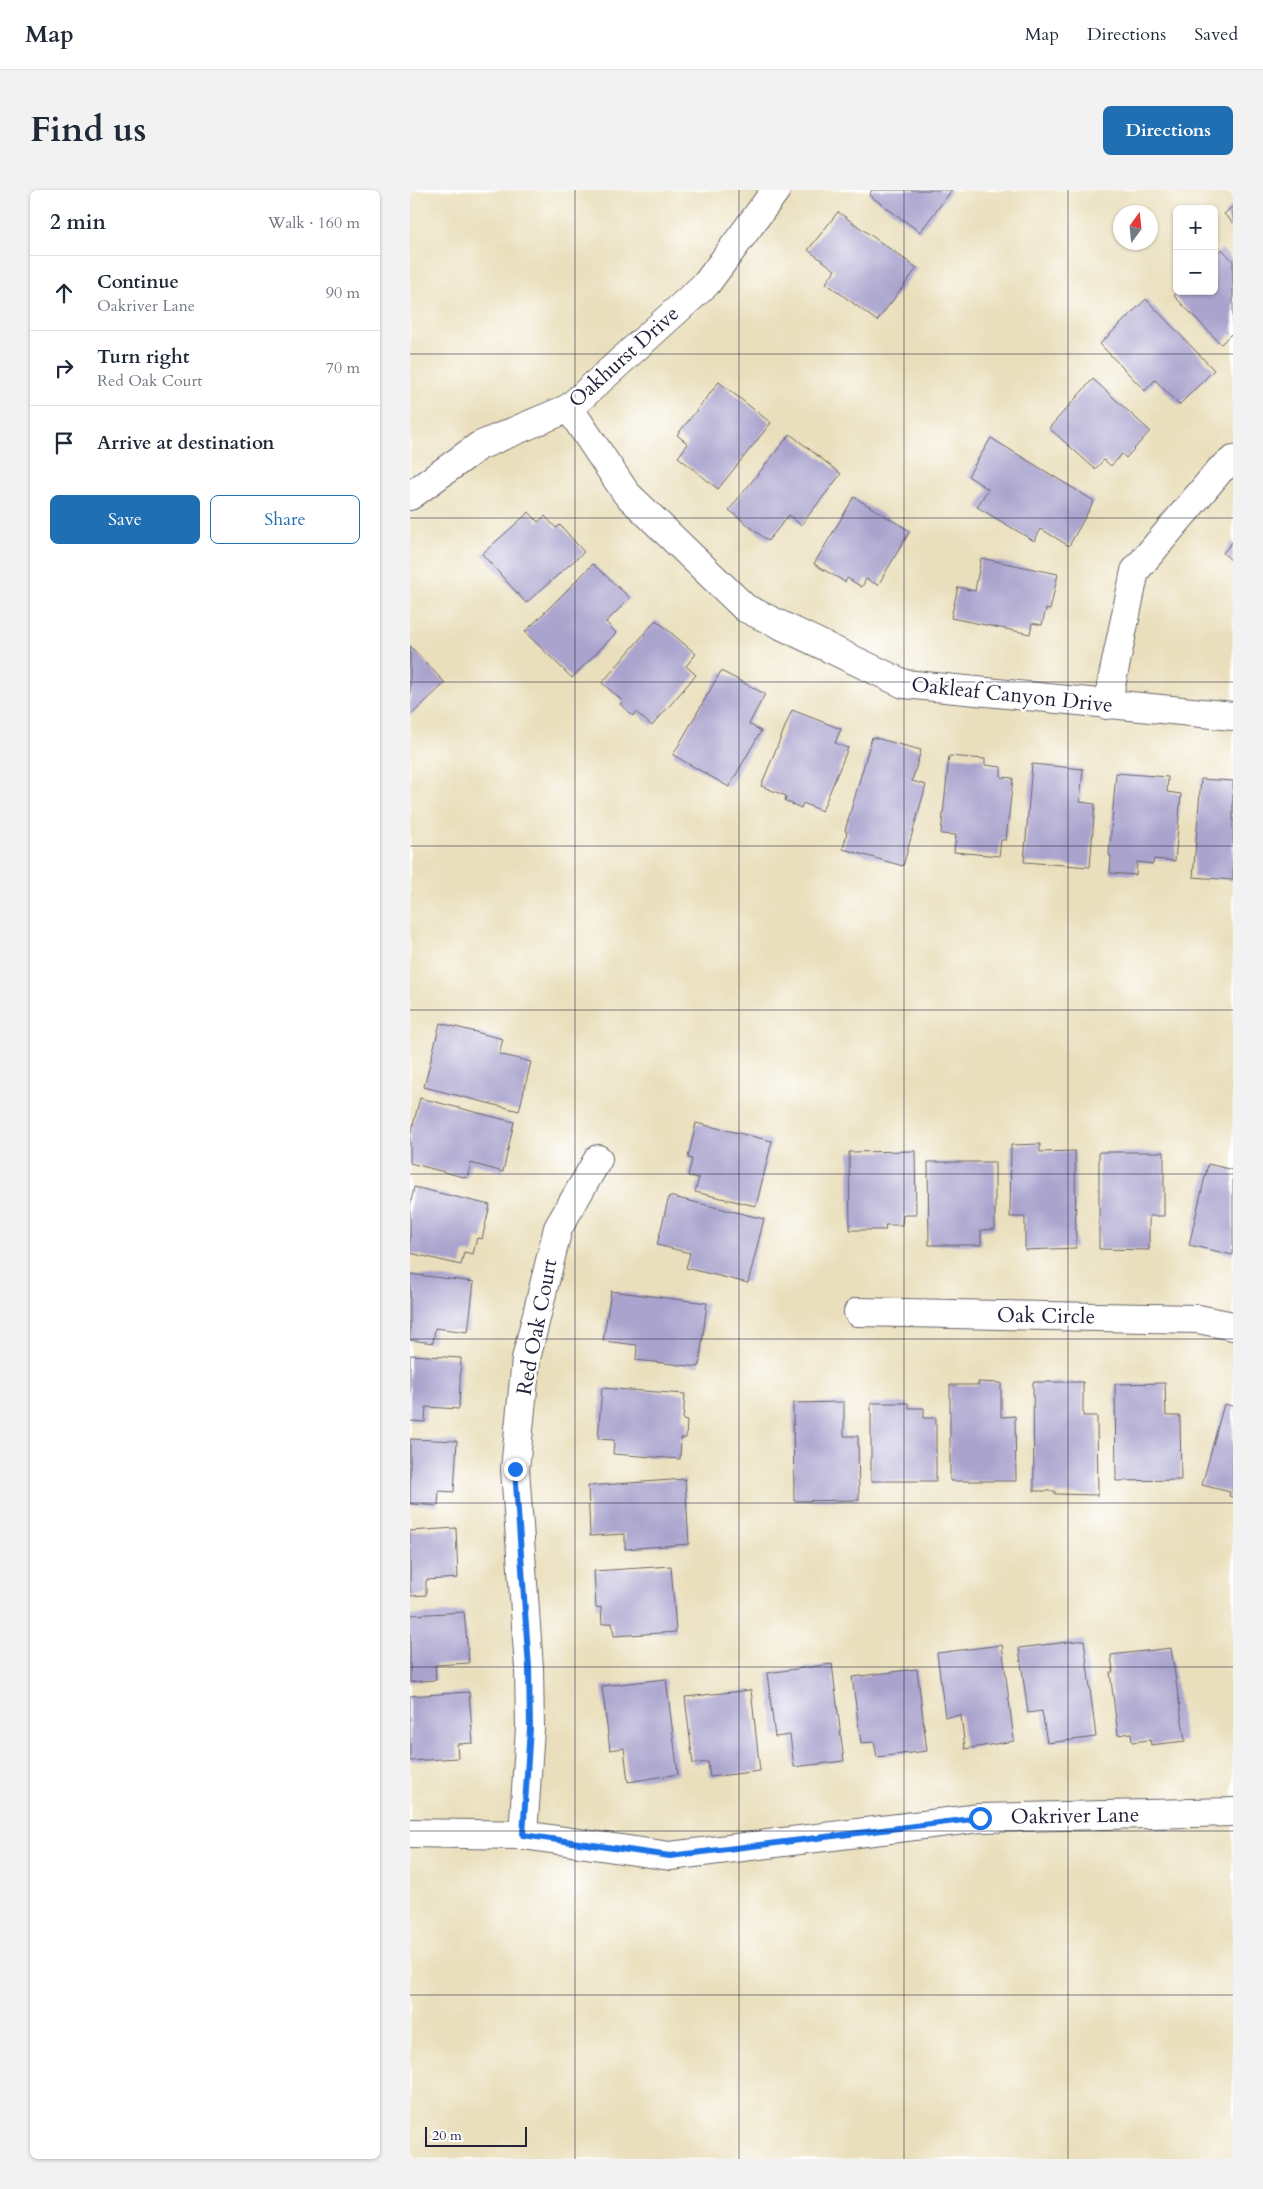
<!DOCTYPE html>
<meta charset="utf-8">
<style>
body{margin:0;font-family:Cardo,serif;background:#f2f2f3;color:#1f2937}
.controls{position:absolute;right:15px;top:15px;display:grid;overflow:hidden;border-radius:8px;box-shadow:0 1px 4px #0004}
.controls button{width:45px;height:45px;display:grid;place-items:center;padding:0;border:0;border-bottom:1px solid #e0e1e3;background:#fff;color:#1f2937;font:25px sans-serif}
.compass{position:absolute;left:703px;top:15px;width:45px;height:45px;border-radius:50%;background:#fff;box-shadow:0 1px 4px #0004;rotate:15deg}
.scale{position:absolute;left:15px;bottom:12px;width:102px;box-sizing:border-box;padding-left:5px;border:2px solid #22223b;border-top:0;font-size:14px;line-height:18px;white-space:nowrap;color:#22223b;-webkit-text-stroke:4px #fff;paint-order:stroke}
.stop{position:absolute;width:15px;height:15px;margin:-11px;border:4px solid #1a73e8;border-radius:50%;background:#fff}
.stop.end{background:#1a73e8;border-color:#fff;box-shadow:0 1px 5px #0008}
.list{margin:0;padding:0;list-style:none}
h2{display:flex;justify-content:space-between;align-items:center;height:65px;margin:0;padding:0 20px;font-size:21px}
h2 small{font-size:16px;font-weight:400;color:#747a83}
.list li{display:grid;grid-template-columns:32px 1fr auto;gap:15px;align-items:center;box-sizing:border-box;height:75px;padding:0 20px;border-top:1px solid #e0e1e3}
.list b{display:block;font-size:19px;white-space:nowrap}
.list p{margin:0;font-size:16px;white-space:nowrap;color:#747a83}
.list em{font-size:16px;font-style:normal;color:#747a83}
.actions{display:flex;gap:10px;padding:15px 20px}
.actions a{flex:1;padding:11px 0;border:1px solid #1f6fb2;border-radius:8px;text-align:center;font-size:18px;color:#1f6fb2}
.actions .main{background:#1f6fb2;color:#fff}
.icon{flex:none;width:28px;height:28px;fill:none;stroke:currentColor;stroke-width:2;stroke-linecap:round;stroke-linejoin:round}
.map{position:relative;flex:none;width:823px;height:1969px;overflow:hidden;border-radius:8px}
header{display:flex;align-items:center;gap:30px;box-sizing:border-box;height:70px;padding:0 25px;background:#fff;border-bottom:1px solid #e0e1e3}
header strong{font-size:24px}
nav{display:flex;gap:28px;margin-inline-start:auto;font-size:18px}
.intro{display:flex;align-items:center;justify-content:space-between;box-sizing:border-box;height:120px;padding:0 30px}
h1{margin:0;font-size:35px}
.button{padding:12px 22px;border-radius:8px;background:#1f6fb2;color:#fff;font-size:18px;font-weight:700}
main{display:flex;gap:30px;padding:0 30px}
aside{flex:1;background:#fff;border-radius:8px;box-shadow:0 1px 4px #0004}
.map>svg:first-child{display:block}
.building{fill:#a9a3cd}
.lines{fill:none;stroke-linecap:round;stroke-linejoin:round}
.minor-casing{stroke:#686468;stroke-width:30}
.minor{stroke:#fff;stroke-width:28}
.route{stroke:#1a73e8;stroke-width:6}
.grid{fill:none;stroke:#22223b;stroke-width:1;stroke-opacity:0.55}
.labels{text-anchor:middle;dominant-baseline:central;stroke-width:5;stroke-linejoin:round;paint-order:stroke}
.street-label{font-size:21px;fill:#22223b;stroke:#fff}
</style>
<header>
<strong>Map</strong>
<nav><a>Map</a><a>Directions</a><a>Saved</a></nav>
</header>
<div class="intro"><h1>Find us</h1><a class="button">Directions</a></div>
<main>
<aside>
<h2>2 min<small>Walk · 160 m</small></h2>
<ul class="list">
<li><svg class="icon" aria-label="ahead" viewBox="0 0 24 24"><path d="M12 20V5M6 11l6-6 6 6"/></svg><div><b>Continue</b><p>Oakriver Lane</p></div><em>90 m</em></li>
<li><svg class="icon" aria-label="right" viewBox="0 0 24 24"><path d="M7 20v-9h11M14 6l5 5-5 5"/></svg><div><b>Turn right</b><p>Red Oak Court</p></div><em>70 m</em></li>
<li><svg class="icon" aria-label="arrive" viewBox="0 0 24 24"><path d="M6 21V4h12l-3 4 3 4H6"/></svg><div><b>Arrive at destination</b></div></li>
</ul>
<div class="actions"><a class="main">Save</a><a>Share</a></div>
</aside>
<div class="map">
<svg width="823" height="1969" viewBox="0 0 823 1969">
<rect width="100%" height="100%" fill="#fff"/>
<filter id="ink" filterUnits="userSpaceOnUse"><feTurbulence type="fractalNoise" baseFrequency=".02" numOctaves="2"/><feDisplacementMap in="SourceGraphic" scale="10" xChannelSelector="R" yChannelSelector="G"/><feConvolveMatrix kernelMatrix="1 2 1 2 8 2 1 2 1" color-interpolation-filters="sRGB"/></filter>
<filter id="wash" filterUnits="userSpaceOnUse"><feTurbulence type="fractalNoise" baseFrequency=".0096" numOctaves="4" result="noise"/><feDisplacementMap in="SourceGraphic" scale="20" xChannelSelector="R" yChannelSelector="G"/><feGaussianBlur stdDeviation="1.12" result="paint"/><feColorMatrix in="noise" values="0 0 0 0 0 0 0 0 0 0 0 0 0 0 0 0 0 1.4 0 .05"/><feComposite in="paint" operator="in"/></filter>
<g filter="url(#wash)">
<rect width="100%" height="100%" fill="#eadfbc"/>
<g id="blocks">
<path class="building" d="M462,0H542L510,42L459,5Z
M823,16V33L814,24Z
M428,22L507,78L467,131L416,93L425,80L398,60Z
M812,59L823,71V147L821,144L811,154L764,106L768,101H804V66Z
M736,109L804,180L769,215L745,190L735,201L690,154Z
M683,189L740,241L716,268L712,264L701,276L694,270L685,279L639,238Z
M309,192L361,233L308,299L268,267L278,254L267,245Z
M380,244L431,284L391,335L379,325L358,351L319,320Z
M581,248L684,311L659,356L631,339L624,351L567,317L578,299L558,286Z
M444,307L500,341L468,395L456,389L452,397L437,388L435,392L404,374Z
M119,322L128,332L135,326L146,338L150,335L174,362L116,413L72,364Z
M823,351V372L813,363Z
M571,368L648,384L640,420L636,419L632,435L622,433L620,444L541,428L548,397L565,401Z
M183,374L220,408L196,432L206,443L162,488L115,442Z
M246,430L286,464L276,476L286,485L242,536L226,522L223,526L210,514L213,511L192,493Z
M0,456L35,493L0,526Z
M311,481L355,504L339,534L351,541L319,597L263,565Z
M382,520L431,539L425,553L438,558L412,621L393,613L391,618L375,611L376,606L351,596Z
M462,547L511,560L502,591L516,595L493,676L433,659L437,642L435,641Z
M539,566L575,569V575L591,577V587L603,588L596,650H591L589,666L544,662L546,645L531,644Z
M622,574L673,579L670,612L685,614L680,677L614,672Z
M706,583L758,587L757,602L771,604L765,671L744,669L743,674L727,672L726,685L700,683L701,666L699,665Z
M791,589L823,591V690L783,687Z
M30,833L93,849L89,864L121,872L109,921L14,897Z
M10,908L104,932L93,982L61,973L57,988L0,973V947Z
M286,933L362,951L346,1016L285,1002L289,988L278,986L282,969L278,968Z
M630,954V962L665,961L666,1058L615,1060V1027H600L601,955Z
M505,961L506,1025H493L492,1035H475L476,1040H440L439,962Z
M689,962H754V1026H739V1060L689,1059Z
M518,972H585V1039L571,1040V1055H519Z
M798,974L823,980V1065L779,1055Z
M4,997L80,1015L72,1049L67,1048L63,1064L54,1062L51,1075L0,1063V1016Z
M259,1006L354,1029L338,1093L276,1078L280,1063L247,1055Z
M0,1084L64,1092L58,1142L25,1138L23,1153L0,1150Z
M201,1101L297,1113L289,1177L226,1170L227,1155L193,1151Z
M0,1165L51,1168L49,1219L16,1217L15,1232L0,1231Z
M568,1192L591,1193V1227L605,1226L606,1291H540V1195H569Z
M623,1192H673V1226H687L688,1305L645,1304V1301H624Z
M755,1193L756,1226H770L771,1290L706,1291L705,1194Z
M192,1198L275,1204L273,1230L277,1231L276,1248H271L270,1269L203,1264L204,1250L188,1249Z
M434,1212V1246H448L449,1310L384,1311L383,1213Z
M461,1213H498L499,1218H514V1228H526V1291H461Z
M814,1214L823,1216V1307L819,1306L820,1302L792,1295Z
M0,1249L47,1251L44,1302L29,1301L28,1316L0,1314Z
M275,1289L279,1354L215,1359V1344L180,1346L178,1296Z
M46,1338L48,1388L16,1390V1405L0,1406V1341Z
M261,1376L266,1442L204,1446L202,1433L192,1434L191,1417L186,1418L184,1381Z
M54,1422L59,1473L25,1475L26,1490L0,1492V1425Z
M674,1450L686,1547L637,1553L632,1521L618,1523L609,1458Z
M592,1455L604,1551L555,1559L551,1525L535,1527L527,1463Z
M761,1458L775,1551L741,1555L740,1550L722,1552L721,1543L708,1545L700,1482H703L701,1465Z
M422,1474L434,1571L384,1577L380,1545L365,1547L357,1483Z
M507,1479L517,1561L467,1567L464,1552L451,1553L442,1487Z
M256,1489L268,1584L218,1592L214,1558L200,1560L192,1496Z
M341,1500L350,1581L300,1587L298,1572L283,1574L275,1507Z
M59,1502L63,1553L47,1554L48,1568L0,1571V1506Z"/>
</g>
</g>
<g filter="url(#ink)">
<use href="#blocks" fill-opacity="0" stroke="#686468" stroke-width="1"/>
<g class="lines">
<defs>
<path id="minor" d="M159,218L216,303L335,418L494,494L823,526
M0,306L69,256L159,218L297,93L366,0
M697,515L725,381L810,280L823,270
M448,1122L788,1129L823,1136
M0,1643L113,1645L260,1666L570,1628L823,1622
M113,1645L120,1538L119,1478L105,1279L116,1169L148,1038L188,969"/>
</defs>
<use href="#minor" class="minor-casing"/>
<use href="#minor" class="minor"/>
</g>
</g>
<g class="lines" filter="url(#ink)">
<path class="route" d="M105,1279L119,1478L120,1538L113,1645L260,1666L570,1628"/>
</g>
<path class="grid" d="M165,0V1969M329,0V1969M494,0V1969M658,0V1969M0,164H823M0,328H823M0,492H823M0,656H823M0,820H823M0,984H823M0,1149H823M0,1313H823M0,1477H823M0,1641H823M0,1805H823"/>
<g class="labels">
<g class="street-label">
<text transform="translate(214 167) rotate(-42)">Oakhurst Drive</text>
<text transform="translate(602 505) rotate(6)">Oakleaf Canyon Drive</text>
<text transform="translate(636 1126) rotate(1)">Oak Circle</text>
<text transform="translate(127 1137) rotate(-79)">Red Oak Court</text>
<text transform="translate(665 1626) rotate(-1)">Oakriver Lane</text>
</g>
</g>
</svg>
<div class="controls">
<button>+</button>
<button>−</button>
</div>
<svg class="compass" viewBox="-18 -18 36 36"><path d="M0-13l5 13h-10z" fill="#e53935"/><path d="M0 13l5-13h-10z" fill="#747a83"/></svg>
<div class="scale">20 m</div>
<div class="stop" style="left:570px;top:1628px"></div>
<div class="stop end" style="left:105px;top:1279px"></div>
</div>
</main>
